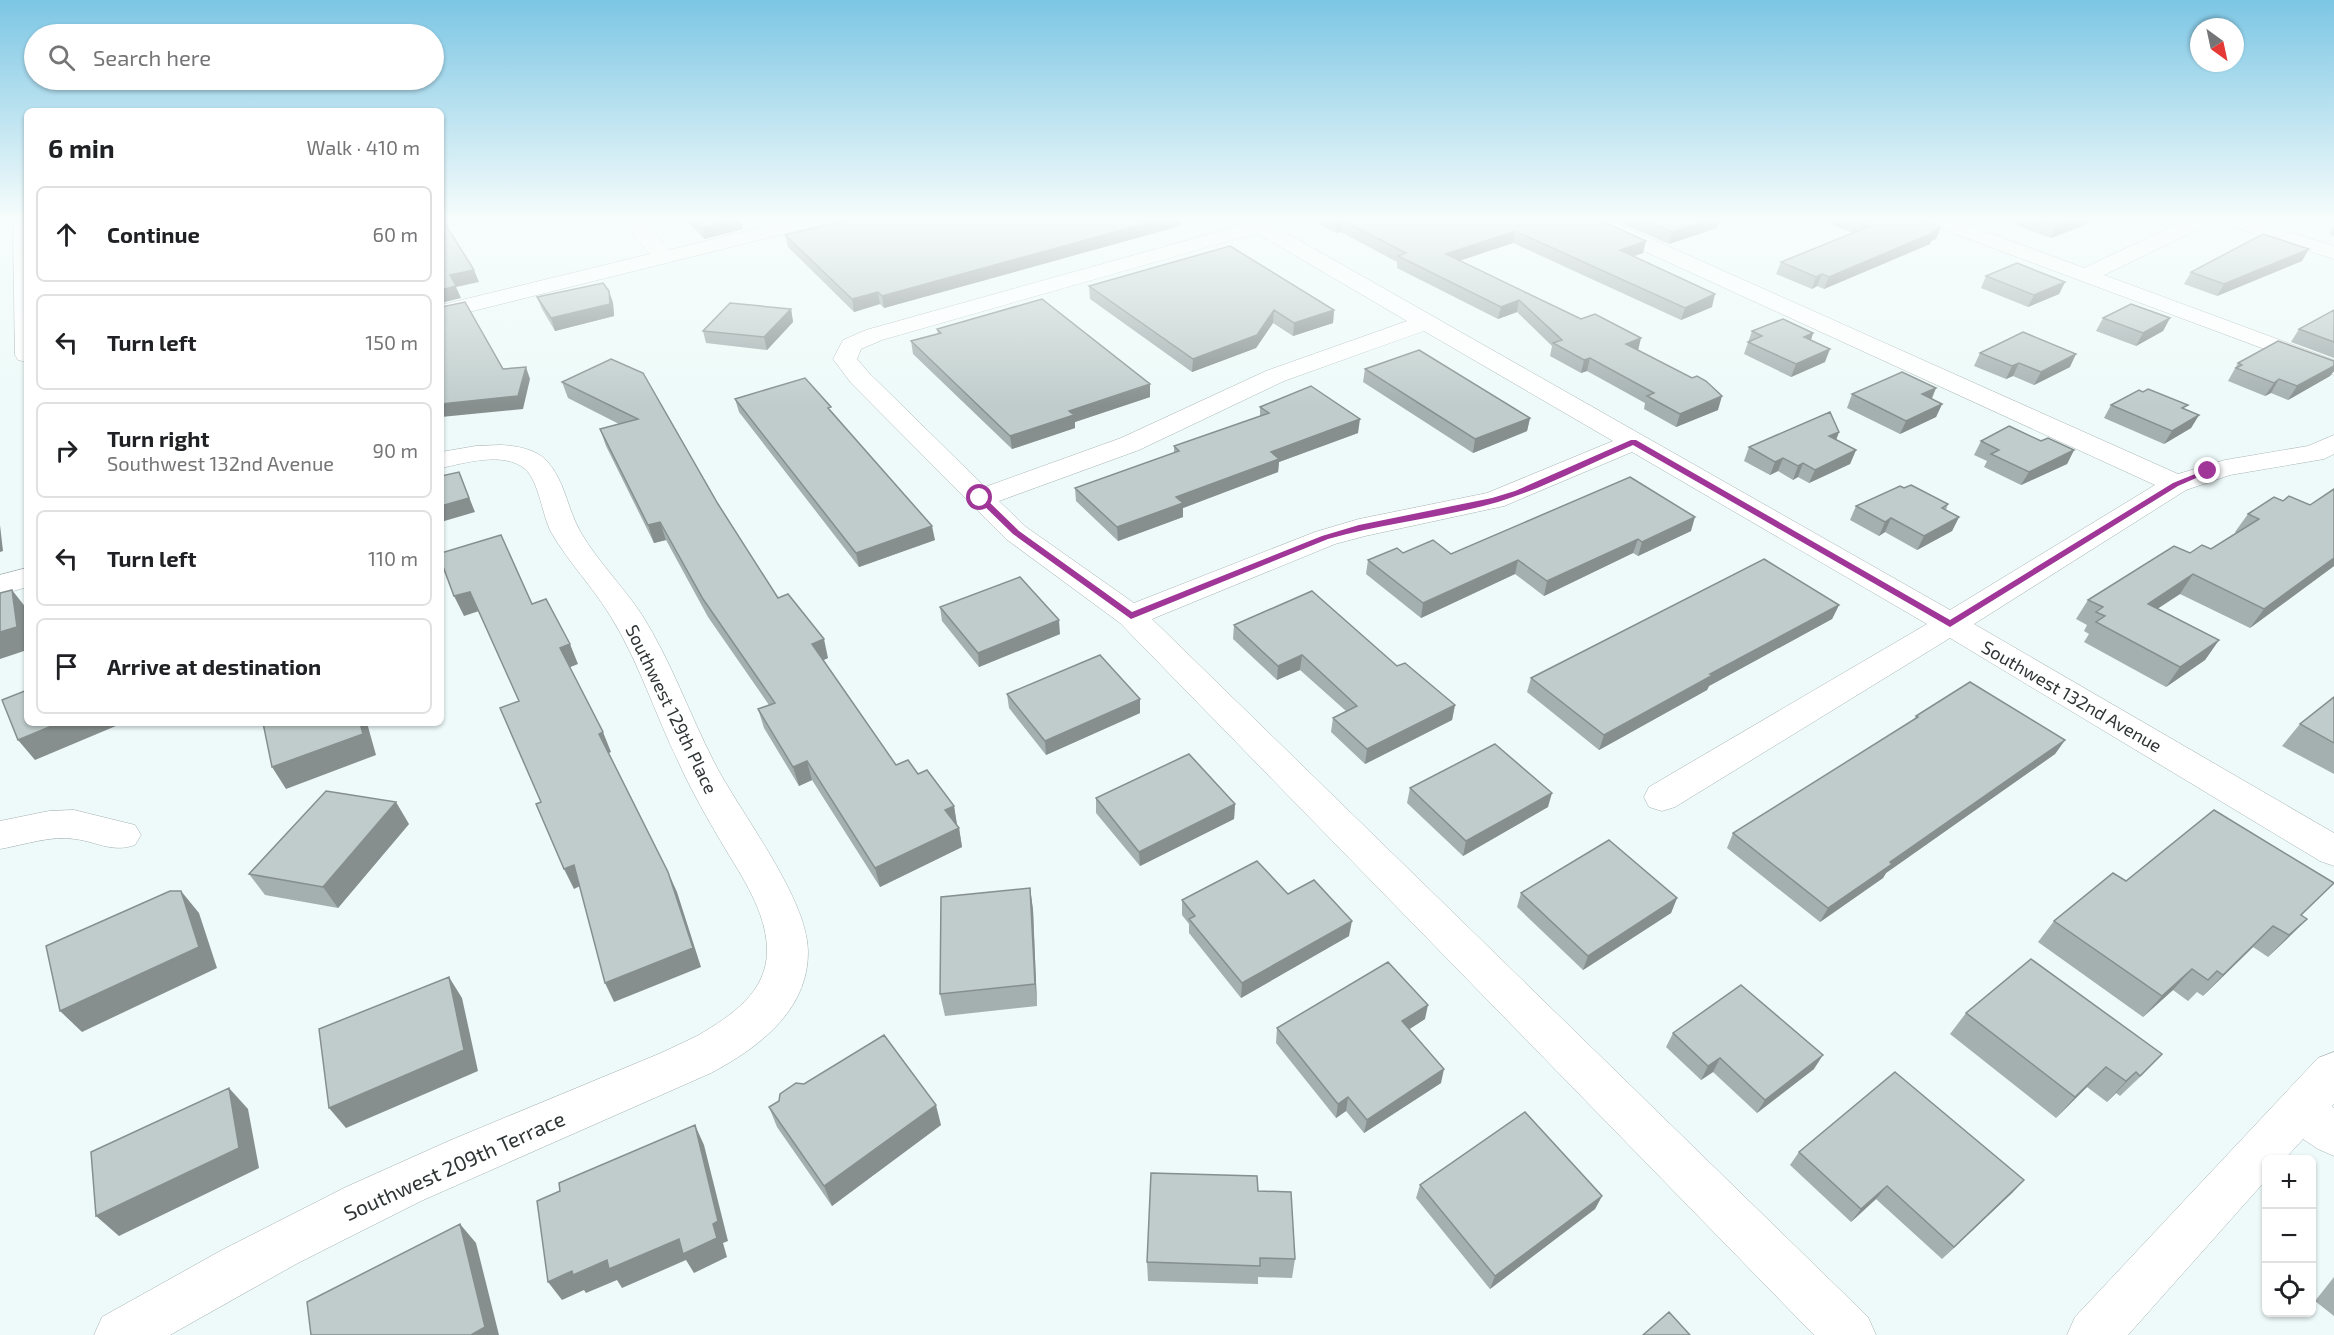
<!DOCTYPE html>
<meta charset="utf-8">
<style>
body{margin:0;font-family:"Exo 2",sans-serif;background:#f2f2f2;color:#202124}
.controls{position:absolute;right:18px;bottom:18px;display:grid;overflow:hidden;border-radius:9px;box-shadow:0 2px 4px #0004}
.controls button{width:54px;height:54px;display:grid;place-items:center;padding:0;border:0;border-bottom:2px solid #e0e0e0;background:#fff;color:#202124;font:30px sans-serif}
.compass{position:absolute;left:2190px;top:18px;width:54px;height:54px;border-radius:50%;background:#fff;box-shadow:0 2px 4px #0004;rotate:147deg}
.stop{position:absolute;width:18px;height:18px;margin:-14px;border:4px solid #9f3698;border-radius:50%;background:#fff}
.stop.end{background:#9f3698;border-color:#fff;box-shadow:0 2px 6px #0008}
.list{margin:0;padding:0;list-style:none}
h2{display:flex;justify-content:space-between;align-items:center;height:78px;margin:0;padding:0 24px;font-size:26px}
h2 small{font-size:20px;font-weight:400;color:#757577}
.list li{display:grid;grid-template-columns:39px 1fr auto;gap:18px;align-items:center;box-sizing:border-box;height:96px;margin:0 12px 12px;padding:0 12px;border:2px solid #e0e0e0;border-radius:9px}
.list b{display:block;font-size:22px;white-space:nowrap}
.list p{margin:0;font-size:20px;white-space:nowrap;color:#757577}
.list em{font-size:20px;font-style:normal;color:#757577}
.icon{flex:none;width:33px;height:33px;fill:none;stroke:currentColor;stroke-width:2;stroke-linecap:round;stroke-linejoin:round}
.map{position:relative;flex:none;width:2334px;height:1335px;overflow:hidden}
.search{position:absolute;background:#fff;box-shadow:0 2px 4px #0004;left:24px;top:24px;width:420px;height:66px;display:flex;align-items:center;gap:15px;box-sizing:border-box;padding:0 21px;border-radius:33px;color:#757577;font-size:22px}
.panel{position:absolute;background:#fff;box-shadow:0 2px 4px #0004;left:24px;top:108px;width:420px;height:618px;border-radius:9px}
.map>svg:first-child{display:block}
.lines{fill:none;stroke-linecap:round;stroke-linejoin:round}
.street-casing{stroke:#a6b3b2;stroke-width:1}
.street{fill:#fff;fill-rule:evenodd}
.wall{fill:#a4afaf}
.shaded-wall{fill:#868f8e}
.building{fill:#bfcccb;stroke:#868f8e;stroke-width:1.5}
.route{fill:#9f3698}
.labels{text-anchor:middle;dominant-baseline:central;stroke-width:6;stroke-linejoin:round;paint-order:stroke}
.street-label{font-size:18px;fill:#2f3434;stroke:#fff}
.near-street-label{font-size:21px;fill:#2f3434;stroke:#fff}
</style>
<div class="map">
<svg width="2334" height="1335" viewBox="0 0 2334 1335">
<rect width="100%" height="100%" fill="#edfaf9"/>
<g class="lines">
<defs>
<path id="street" d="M13,219H27V362L18,360L15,355Z
M621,219H642L669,250L795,219H830L827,223L441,319V305L650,254Z
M1237,219H1262L1267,222L1950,610L2155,485L1583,223L1580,219H1607L2178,474L2225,460L2308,446L2334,435V454L2324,459L2230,475L2186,490L1974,624L2334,833V866L2320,861L1950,638L1675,807L1662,811L1649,807L1644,797L1649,787L1927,624L1632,452L1504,506L1365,536L1335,544L1152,619L1868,1317L1876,1335H1814L1120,623L1006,539L851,383L833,359L843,340L866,330L1242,225ZM1257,233L1407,321L1266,371L1121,438L985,487L869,373L857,359L861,349L882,340ZM1424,331L1613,441L1487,493L1359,519L1315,532L1134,603L1026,527L999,501L1139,450L1284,381Z
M1923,219H1952L2084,268L2188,219H2214L2211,223L2104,275L2334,360V375L1926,223Z
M2218,219H2248L2334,246V259L2221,223Z
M501,445C517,446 536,449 547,461C565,481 567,508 580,531C597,561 623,586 642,615C671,661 689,713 714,762C740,813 808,898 808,952C808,1011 758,1048 711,1073L421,1201L298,1263L170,1335H94L102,1317L222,1250L346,1187L451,1140L661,1053L697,1036C731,1016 768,992 767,949C766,911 742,877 723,845C707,818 691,790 678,761C655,714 639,662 611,617C593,587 568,562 551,532C542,515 539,481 525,469C504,451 465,463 441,468V452L476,446Z
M27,568V587L0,595V575Z
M74,810L135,825L141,835L135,845C112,853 98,842 75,839C51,835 24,845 0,849V821L49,811Z
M2334,1052V1104L2332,1106L2334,1108V1156L2318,1149L2303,1139L2284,1160H2266V1180L2128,1335H2067L2075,1317L2318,1058Z"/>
</defs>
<use href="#street" class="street-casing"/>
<use href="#street" class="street"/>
</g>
<path class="wall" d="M685,219H741L743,229L704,239Z
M831,219H1180V226L884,308L880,304L854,312L788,247L785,235L835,224L832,221Z
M1310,219H1597L1643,253L1633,256L1712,307L1681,320L1513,243L1460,260L1638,350L1718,410L1676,427L1644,409L1645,403L1587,371L1581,373L1550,356L1552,346L1517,312L1498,319L1397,268V262L1341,232L1336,233Z
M1612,219H1729L1718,223L1717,228L1669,244Z
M1818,219H1919L1941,227L1936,239L1931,241L1930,244L1824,289L1817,286L1812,289L1776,274L1781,262L1853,233Z
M2016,219H2100L2051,238L2013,224Z
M2334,226V236L2329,234Z
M2302,261L2217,296L2184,284L2191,272Z
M1986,276L2065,282L2059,294L2028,307L1981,288Z
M1089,286L1334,310L1333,323L1293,336L1273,323L1256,348L1192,372L1090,299Z
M609,291L613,303L614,316L555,331L542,309L537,297Z
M791,309L793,322L767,350L706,343L703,331Z
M2334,310V358L2291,342L2299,329Z
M2103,318H2170L2163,331L2136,346L2096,331Z
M937,329L1150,397L1075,422V428L1012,449L913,354L911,341L938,334Z
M1752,331L1813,333L1811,340L1825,362L1791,377L1744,354Z
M1980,353L2070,367L2034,385L2013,376L2006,379L1974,366Z
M611,359L718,504L778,598L828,658L823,660L896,765L918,774L954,806L957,825L959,828L962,847L880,887L812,780L799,786L764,728L758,709L769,705L708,617L666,540L654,543L606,446L600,429L619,424L568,398L562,382Z
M2334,361V371L2330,376L2288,400L2271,393L2265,396L2228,381L2238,363Z
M1365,369L1530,418L1527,431L1473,453L1363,382Z
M1936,388L1932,399L1942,404L1936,417L1900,434L1847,408L1852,394Z
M735,399L832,412L935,540L859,567L739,412Z
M2111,405L2185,409L2199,415L2191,428L2164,444L2104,418Z
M1260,407L1358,433L1279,462L1278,472L1183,508V517L1118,541L1076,501L1075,488L1174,453V446L1260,416Z
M1839,432L1836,440L1856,450L1850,464L1809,483L1798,477L1793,480L1778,471L1770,475L1744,461L1749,447Z
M1981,441H2041L2074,450L2067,464L2021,485L1984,467L1987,461L1974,455Z
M1904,488L1948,504L1946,510L1959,517L1952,531L1917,550L1885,532L1879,536L1850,520L1856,506Z
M2334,489V566L2250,628L2180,594L2158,608L2219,640L2205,660L2166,687L2084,642L2089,634L2084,631L2087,625L2076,619L2088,600L2190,553L2211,549L2236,533L2235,532L2248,514L2283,501L2310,505Z
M1691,531L1638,556L1633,553L1544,596L1515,574L1421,618L1366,574L1368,560L1403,553L1451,554Z
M1839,605L1832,619L1709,686L1707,690L1599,750L1527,692L1531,678Z
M940,607L1060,634L979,667L942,621Z
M1234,625L1397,666L1455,705L1452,720L1365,764L1331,732L1333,718L1346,711L1300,670L1277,680L1233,639Z
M1007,694L1140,713L1046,755L1009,708Z
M2334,697V774L2282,746L2300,724Z
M1916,716L2065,740L2055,754L1886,873L1883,878L1820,922L1727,848L1733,833L1914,720Z
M1410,788L1548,807L1463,856L1407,803Z
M1096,798L1235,804L1234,819L1140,866L1096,813Z
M409,824L338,908L265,895L249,874Z
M2126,881L2302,916L2307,919L2268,957L2253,947L2203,996L2197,992L2188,1001L2173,990L2143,1017L2038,942L2054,921Z
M1030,888L1033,910L1037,1006L945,1016L940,994Z
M1521,893L1677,898L1671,913L1583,970L1517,907Z
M1182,900L1349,936L1241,998L1189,933V924L1182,915Z
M1966,1013L2162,1054L2120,1096L2116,1093L2107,1102L2087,1087L2056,1118L1950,1034Z
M1425,1019L1409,1029L1441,1083L1364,1133L1346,1111L1336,1118L1276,1043L1277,1028Z
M1673,1033L1814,1069L1757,1113L1713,1072L1701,1080L1666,1047Z
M769,1107L941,1125L832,1206L777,1127Z
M1799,1152L2024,1180L2012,1193L1942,1259L1876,1199L1851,1222L1790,1165Z
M1420,1185L1602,1196L1595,1209L1490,1289L1416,1198Z
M1258,1191L1295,1259L1292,1278L1258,1277V1284L1148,1281L1147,1262Z
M2334,1277V1316L2315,1301Z"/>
<path class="shaded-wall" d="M738,219H741L743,229L704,239L702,228Z
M1162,219H1180V226L884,308L882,296Z
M1712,219H1729L1718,223L1717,228L1669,244L1672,232Z
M2076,219H2100L2051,238L2056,226Z
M1342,220L1341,232L1336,233L1337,221Z
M1941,227L1936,239L1931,241L1930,244L1824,289L1829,277Z
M1515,231L1513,243L1444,266L1446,254Z
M1646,241L1643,253L1617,262L1620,250Z
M2309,249L2302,261L2217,296L2224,284Z
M474,270L479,282L456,287L461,298L441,303V290L450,275Z
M1822,274L1817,286L1812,289L1816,277Z
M2065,282L2059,294L2028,307L2034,295Z
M609,291L613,303L614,316L555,331L551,318Z
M878,292L880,304L854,312L852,299Z
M1715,294L1712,307L1681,320L1685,308Z
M1519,300L1517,312L1498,319L1501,307Z
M791,309L793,322L767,350L764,337Z
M1274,310L1273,323L1256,348L1192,372L1193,359Z
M1334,310L1333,323L1293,336L1294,323Z
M2170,318L2163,331L2136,346L2143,333Z
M1813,333L1809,346L1804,337Z
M1641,338L1638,351L1626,344Z
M1830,349L1825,362L1791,377L1796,364Z
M2076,354L2070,367L2034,385L2041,372Z
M1590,358L1587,371L1581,373L1584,360Z
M2019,363L2013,376L2006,379L2012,366Z
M2334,366V371L2330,376L2288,400L2297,386Z
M526,367L530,379L523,409L441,417V404Z
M2279,379L2271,393L2265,396L2274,383Z
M1150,384V397L1075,422V428L1012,449L1010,436L1069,411Z
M1936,388L1930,401L1922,394Z
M1722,396L1718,410L1676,427L1680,414Z
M1942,404L1936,417L1900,434L1906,421Z
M2199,415L2191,428L2164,444L2172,431Z
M1530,418L1527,431L1473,453L1475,439Z
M1360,419L1358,433L1279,462L1278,472L1183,508V517L1118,541L1117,527L1176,497L1271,452Z
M1839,432L1834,445L1829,436Z
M1856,450L1850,464L1809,483L1815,470Z
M2074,450L2067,464L2021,485L2029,472Z
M1783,458L1778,471L1770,475L1775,462Z
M1803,463L1798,477L1793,480L1798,466Z
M459,472L475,512L441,522V506Z
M1695,517L1691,531L1638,556L1642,542Z
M1959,517L1952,531L1917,550L1924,536Z
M1891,518L1885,532L1879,536L1885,522Z
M660,522L666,540L654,543L648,525Z
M0,525L3,551L0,552Z
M932,526L935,540L859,567L856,553Z
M1638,539L1633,553L1544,596L1547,581Z
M2334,558V566L2250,628L2264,609Z
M1518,560L1515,574L1421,618L1423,603Z
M2193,574L2180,594L2136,623L2148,604Z
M12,590L27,609V650L0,659V632Z
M470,592L479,611L464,616L454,596Z
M1839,605L1832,619L1709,686L1707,690L1599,750L1604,735L1710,674Z
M1059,620L1060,634L979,667L978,653Z
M824,639L828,658L817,663L812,644Z
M2219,640L2205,660L2166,687L2180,667Z
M570,644L578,664L568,668L560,648Z
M1302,655L1300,670L1277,680L1278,666Z
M1140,699V713L1046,755L1045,741Z
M1455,705L1452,720L1365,764L1367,749Z
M59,723H123L35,760L18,740Z
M360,723H367L376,755L286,789L272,767Z
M603,732L611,752L607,754L599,734Z
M2065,740L2055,754L1886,873L1883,878L1820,922L1828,908L1890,862Z
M807,761L812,780L799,786L793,767Z
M1552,793L1548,807L1463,856L1466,841Z
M396,802L409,824L338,908L323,887Z
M1235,804L1234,819L1140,866L1139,852Z
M954,806L957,825L949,829L945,810Z
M959,828L962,847L880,887L875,868Z
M574,865L584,884L574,889L564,869Z
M668,872L677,892L701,967L614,1002L605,983Z
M1030,888L1033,910L1037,1006L1035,984Z
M181,891L199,913L217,968L82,1032L60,1011Z
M1677,898L1671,913L1583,970L1588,956Z
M2307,919L2286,940L2268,957L2289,935Z
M1352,921L1349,936L1241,998L1242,983Z
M2273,926L2253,947L2203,996L2223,975Z
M2192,969L2173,990L2143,1017L2162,996Z
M449,977L462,998L478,1071L346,1128L329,1108Z
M1428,1005L1425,1019L1399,1036L1402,1021Z
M2162,1054L2142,1075L2120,1096Z
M1823,1055L1814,1069L1757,1113L1765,1100Z
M1720,1058L1713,1072L1701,1080L1708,1066Z
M2106,1067L2087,1087L2056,1118L2075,1097Z
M1444,1069L1441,1083L1364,1133L1367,1120Z
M2136,1072L2116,1093L2107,1102L2126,1081Z
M229,1088L248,1109L259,1168L119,1236L96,1216Z
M1348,1097L1346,1111L1336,1118L1338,1104Z
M936,1105L941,1125L832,1206L824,1186Z
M695,1125L704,1145L728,1241L723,1243L727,1257L694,1273L686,1260L622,1288L617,1280L586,1293L584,1290L562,1300L548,1282L572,1271L713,1224Z
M2024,1180L2012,1193L1942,1259L1954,1247Z
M1887,1186L1876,1199L1851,1222L1861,1209Z
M1602,1196L1595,1209L1490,1289L1495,1276Z
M460,1224L476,1243L499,1335H471Z"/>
<path class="building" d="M441,219H442L474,270L450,275L456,286L441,290Z
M693,219H738L702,228Z
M841,219H1162L882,296L878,292L852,299L785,235L844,221Z
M1332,219H1597L1646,241L1620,250L1715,294L1685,308L1515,231L1446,254L1581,319L1595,314L1641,338L1626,344L1692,378L1697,376L1706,381L1722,396L1680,414L1647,396L1654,393L1590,358L1584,360L1553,343L1562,340L1519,300L1501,307L1398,256L1406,253L1342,220L1337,221Z
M1641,219H1712L1672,232Z
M1851,219H1919L1941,227L1932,231L1935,232L1829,277L1822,274L1816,277L1781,262L1870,226Z
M2035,219H2076L2056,226Z
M2263,234L2309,249L2224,284L2191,272Z
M1230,246L1334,310L1294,323L1274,310L1257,335L1193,359L1089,286Z
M2017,263L2065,282L2034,295L1986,276Z
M603,283L609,291L610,304L551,318L537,297Z
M1042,299L1150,384L1069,411L1074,415L1010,436L911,341L941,333L937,329Z
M465,302L503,369L526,367L518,396L441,404V307Z
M730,303L791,309L764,337L703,331Z
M2131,304L2170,318L2143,333L2103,318Z
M2334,310V342L2299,329Z
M1783,319L1813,333L1804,337L1830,349L1796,364L1748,342L1762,336L1752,331Z
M2023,332L2076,354L2041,372L2019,363L2012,366L1980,353Z
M2278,341L2334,361V366L2297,386L2279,379L2274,383L2236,368L2242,365L2238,363Z
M1419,350L1530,418L1475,439L1365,369Z
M611,359L643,373L718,504L778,598L788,594L824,639L812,644L896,765L908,760L918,774L927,770L954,806L945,810L959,828L875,868L807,761L793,767L758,709L775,703L703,599L660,522L648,525L600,429L638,419L562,382Z
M1902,372L1936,388L1922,394L1942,404L1906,421L1852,394Z
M805,378L831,407L828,408L932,526L856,553L735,399Z
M1311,386L1360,419L1271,452L1279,459L1176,497L1183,503L1117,527L1075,488L1179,451L1174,446L1269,413L1260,407Z
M2148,389L2188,405L2182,408L2199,415L2172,431L2111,405L2139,390L2143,392Z
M1830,412L1839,432L1829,436L1856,450L1815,470L1803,463L1798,466L1783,458L1775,462L1749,447Z
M2009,426L2041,441L2048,438L2074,450L2029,472L1991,454L1999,450L1981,441Z
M459,472L469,498L441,506V476Z
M1630,477L1695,517L1642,542L1638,539L1547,581L1518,560L1423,603L1368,560L1397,548L1403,553L1433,540L1451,554Z
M1911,485L1948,504L1942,508L1959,517L1924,536L1891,518L1885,522L1856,506L1900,486L1904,488Z
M2334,489V558L2264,609L2193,574L2148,604L2219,640L2180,667L2096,622L2105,616L2096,612L2103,607L2088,600L2174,546L2190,553L2202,545L2211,549L2259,519L2248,514L2274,497L2283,501L2289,496L2310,505Z
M501,535L532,604L546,599L570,644L560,648L603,732L599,734L668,872L693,948L605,983L574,865L564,869L536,804L541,802L500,708L519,701L470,592L454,596L441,561V553Z
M1764,559L1839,605L1710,674L1713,675L1604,735L1531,678Z
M1020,577L1059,620L978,653L940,607Z
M12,590L17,627L0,632V593Z
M1312,591L1397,666L1405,663L1455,705L1367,749L1333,718L1357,706L1302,655L1278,666L1234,625Z
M1100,655L1140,699L1045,741L1007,694Z
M1970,682L2065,740L1890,862L1892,864L1828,908L1733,833L1918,717L1916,716Z
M27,690V723H59L18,740L2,700Z
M2334,697V743L2300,724Z
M263,723H360L363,734L272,767Z
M1495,744L1552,793L1466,841L1410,788Z
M1189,754L1235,804L1139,852L1096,798Z
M326,791L396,802L323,887L249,874Z
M2214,810L2334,883L2301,915L2307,919L2289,935L2273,926L2223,975L2217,971L2208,980L2192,969L2162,996L2054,921L2113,873L2126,881Z
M1609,840L1677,898L1588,956L1521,893Z
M1257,861L1288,894L1314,880L1352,921L1242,983L1189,919L1195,916L1182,900Z
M1030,888L1035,984L940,994L941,897Z
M170,891H181L199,947L60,1011L46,946Z
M2031,959L2162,1054L2140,1076L2136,1072L2126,1081L2106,1067L2075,1097L1966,1013Z
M1388,962L1428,1005L1402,1021L1444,1069L1367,1120L1348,1097L1338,1104L1277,1028Z
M449,977L464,1050L329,1108L319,1029Z
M1741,985L1823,1055L1765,1100L1720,1058L1708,1066L1673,1033Z
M884,1035L936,1105L824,1186L769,1107L779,1101L780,1094L796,1083L804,1084Z
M1895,1072L2024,1180L1954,1247L1887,1186L1861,1209L1799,1152Z
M229,1088L239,1148L96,1216L91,1152Z
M1525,1112L1602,1196L1495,1276L1420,1185Z
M695,1125L718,1221L713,1224L717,1238L683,1254L679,1239L609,1269L607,1260L573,1275L572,1271L548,1282L537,1201L560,1191L559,1183Z
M1151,1173L1257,1176L1258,1191L1291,1192L1295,1259L1260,1258V1266L1147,1262Z
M460,1224L485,1327L471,1335H311L307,1302Z
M1669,1312L1690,1335H1643Z"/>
<linearGradient id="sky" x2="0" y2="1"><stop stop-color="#7cc6e4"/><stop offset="0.54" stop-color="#f7fdfc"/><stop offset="1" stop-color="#f7fdfc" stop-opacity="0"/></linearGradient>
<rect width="2334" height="406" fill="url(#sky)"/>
<path class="route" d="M1631,440H1636L1950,620L2173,483L2205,470L2212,471L2178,486L1950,627L1633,445C1589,464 1544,488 1498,502C1442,518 1383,523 1328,539L1131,619L1013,534L976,498L983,496L1019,531L1132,612L1322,536L1359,525L1492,498L1515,491Z"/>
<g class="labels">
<g class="street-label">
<text transform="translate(2072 696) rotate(30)">Southwest 132nd Avenue</text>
<text transform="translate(672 709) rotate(64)">Southwest 129th Place</text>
</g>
<g class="near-street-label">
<text transform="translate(454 1165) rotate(-24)">Southwest 209th Terrace</text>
</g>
</g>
</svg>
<div class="controls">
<button>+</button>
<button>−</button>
<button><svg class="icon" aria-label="locate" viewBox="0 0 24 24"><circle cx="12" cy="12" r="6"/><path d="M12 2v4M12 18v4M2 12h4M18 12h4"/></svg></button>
</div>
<svg class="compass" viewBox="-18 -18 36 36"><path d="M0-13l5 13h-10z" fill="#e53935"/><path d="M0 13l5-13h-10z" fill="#757577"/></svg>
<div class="stop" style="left:980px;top:498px"></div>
<div class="stop end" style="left:2208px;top:471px"></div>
<div class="search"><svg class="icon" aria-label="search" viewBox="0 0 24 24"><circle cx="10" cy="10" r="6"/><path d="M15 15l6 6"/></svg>Search here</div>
<section class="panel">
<h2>6 min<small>Walk · 410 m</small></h2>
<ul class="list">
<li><svg class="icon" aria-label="ahead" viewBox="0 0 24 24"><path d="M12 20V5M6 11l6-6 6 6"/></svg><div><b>Continue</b></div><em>60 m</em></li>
<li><svg class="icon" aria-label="left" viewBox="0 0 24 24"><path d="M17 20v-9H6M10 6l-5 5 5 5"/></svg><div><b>Turn left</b></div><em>150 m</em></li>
<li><svg class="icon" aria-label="right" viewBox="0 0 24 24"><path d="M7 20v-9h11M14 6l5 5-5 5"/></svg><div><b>Turn right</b><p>Southwest 132nd Avenue</p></div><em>90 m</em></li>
<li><svg class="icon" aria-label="left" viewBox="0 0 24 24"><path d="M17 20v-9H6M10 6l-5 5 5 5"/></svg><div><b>Turn left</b></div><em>110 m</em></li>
<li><svg class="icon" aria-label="arrive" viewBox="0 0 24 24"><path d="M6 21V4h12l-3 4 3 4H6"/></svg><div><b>Arrive at destination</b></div></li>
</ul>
</section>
</div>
